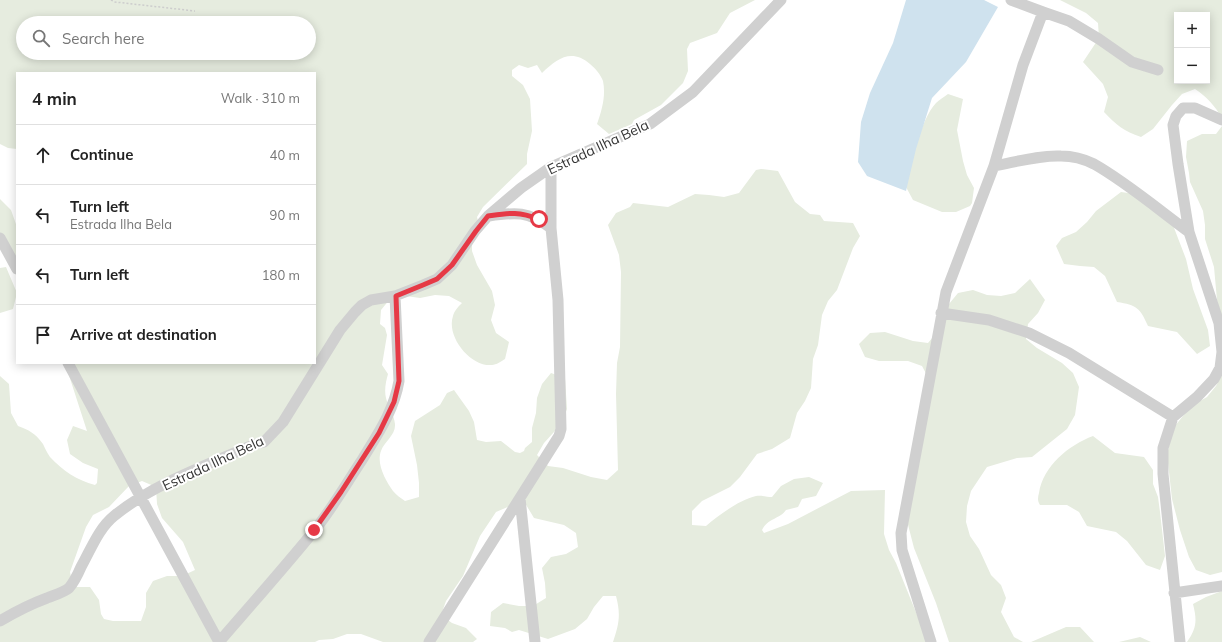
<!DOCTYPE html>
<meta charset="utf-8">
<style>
body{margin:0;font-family:Mulish,sans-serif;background:#f2f2f2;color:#222}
.controls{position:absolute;right:12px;top:12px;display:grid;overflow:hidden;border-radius:0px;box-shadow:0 2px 10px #0003}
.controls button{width:36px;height:36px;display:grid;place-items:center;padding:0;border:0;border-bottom:1px solid #e0e0e0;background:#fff;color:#222;font:20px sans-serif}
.stop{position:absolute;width:12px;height:12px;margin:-9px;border:3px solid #e63946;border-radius:50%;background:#fff}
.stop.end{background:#e63946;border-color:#fff;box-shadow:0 1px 4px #0008}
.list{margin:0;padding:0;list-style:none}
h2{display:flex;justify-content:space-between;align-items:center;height:52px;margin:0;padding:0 16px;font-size:17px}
h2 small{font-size:13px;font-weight:400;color:#767676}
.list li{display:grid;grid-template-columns:26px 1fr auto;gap:12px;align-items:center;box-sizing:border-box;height:60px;padding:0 16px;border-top:1px solid #e0e0e0}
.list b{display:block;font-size:15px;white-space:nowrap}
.list p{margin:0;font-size:13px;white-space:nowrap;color:#767676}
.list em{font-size:13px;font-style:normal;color:#767676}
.icon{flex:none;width:22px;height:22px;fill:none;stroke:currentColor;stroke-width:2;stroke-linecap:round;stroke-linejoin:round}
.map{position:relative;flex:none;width:1222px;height:642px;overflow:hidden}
.search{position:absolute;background:#fff;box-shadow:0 2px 10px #0003;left:16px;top:16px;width:300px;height:44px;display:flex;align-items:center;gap:10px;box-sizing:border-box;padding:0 14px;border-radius:22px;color:#767676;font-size:15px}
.panel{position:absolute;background:#fff;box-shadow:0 2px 10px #0003;left:16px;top:72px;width:300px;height:292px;border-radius:0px}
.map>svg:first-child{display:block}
.green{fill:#e6ecdf;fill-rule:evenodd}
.water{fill:#cfe2ee}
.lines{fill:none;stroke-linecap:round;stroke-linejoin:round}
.path{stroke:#cdcdcd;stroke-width:1.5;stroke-dasharray:2 2;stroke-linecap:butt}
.street{stroke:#d0d0d0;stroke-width:11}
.route{stroke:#e63946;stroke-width:5}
.labels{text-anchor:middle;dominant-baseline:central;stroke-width:4;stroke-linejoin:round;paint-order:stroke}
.street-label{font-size:14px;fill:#333;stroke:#fff}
</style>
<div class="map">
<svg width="1222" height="642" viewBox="0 0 1222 642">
<rect width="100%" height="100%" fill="#fff"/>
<path class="green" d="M0,0H755L730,13L717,33L690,43L687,49L688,71L683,83L661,105L634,120L632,124L609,134L597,124C602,110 606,96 603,81C601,75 595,68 590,64C571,48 557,59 542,73L537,65L528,68L519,65L512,70V76L523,85L530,99L532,131L527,154V164L483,207L477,217L478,221L472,237V251L477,265L492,291L495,305L491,320L496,333L509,342L505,359C502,361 496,365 492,365C470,367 446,336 453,316C454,311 459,306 462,303L449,296L435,295L420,298L406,296L390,299L381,310L380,324L385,328L387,335L382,365L388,374C386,381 384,390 386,398C388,407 394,414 395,424C396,435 384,442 381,451C376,464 386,481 393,491C396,495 401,498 405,501L419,497V483L417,465L411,436L415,421L440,405L447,393L454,390L469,411L474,422L477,440L486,442L501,441L515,452L520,453L524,451L525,448L532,442V428L536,413L537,398L542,384L551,373L565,378L567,409L563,420L554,432L544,443L537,455L548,466L563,468L591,477L607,480L618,470L616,394L617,363L620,347L621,272L619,255L608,225L616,213L630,207L633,203L668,207L695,194L709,195L724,197L739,193L756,170L761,169L778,171L795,202L810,214L820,215L824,221L853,223L860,236L853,248L837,290L828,301L822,315L818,345L813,359L811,388L805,401L797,413L790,438L772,449L757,454L740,477L730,487L702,501L692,511V525L706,526C719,515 739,500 756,496C761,495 767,497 772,497L781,486L794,479L809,477L823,483L816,496L802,499L798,507L786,510C780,519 768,518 762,530L764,533L788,524L851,491L885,490L884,534L889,550L896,563L928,642H613C619,624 621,615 616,596H603L594,607L587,619L575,629L548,639L519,630L512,632L505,628L490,626L491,612L503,603L519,606H533L546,598L545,583L542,568L551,557L566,554L578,547L576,533L564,525L534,518L525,503L510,506L496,512L480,536L463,576L446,601L441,615L452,623L466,628L477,639L473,642H383L361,634H347L333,639L319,640L315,642H0V376L9,384L11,413L18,426C29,430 35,433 43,444C45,448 47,453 50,457C63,471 77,480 95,485L97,483L98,469L83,463L70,454L67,440L73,426L87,431L65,363H315V73H17V149L8,148L0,144ZM23,23H309V53H23ZM142,481L156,487L157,504L162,518L183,542L195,570L182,576H167L153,581L146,593V607L141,621H113L104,619L101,614L99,600L90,587H73L70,572L86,527L93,515L109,507L129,486Z
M1060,0H1222V118C1215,106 1207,97 1195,89L1182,94L1172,105L1153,129L1141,137C1124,131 1116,125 1104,112L1108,97L1103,84L1083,62L1099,38L1098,23L1086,13ZM1177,15H1207V81H1177Z
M948,94L963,99L957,130L963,161L967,175L974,188L972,203L970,206L956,212H942L913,200L906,187C911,165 920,120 936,103C939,100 944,97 948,94Z
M1222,126V321L1217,300L1214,267L1205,239V225L1203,211L1190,182L1189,173L1186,157L1187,141L1202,134H1216Z
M1121,192L1135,194L1171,220L1186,259L1193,289L1208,330L1210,346L1197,354L1177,332L1148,326C1140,308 1137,305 1117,302L1105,276L1094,267L1080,266L1064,264L1056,246L1062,238L1076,232L1087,222L1096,211Z
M0,199L11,210L17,227V267L0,239Z
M6,267L17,293L13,309L0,313V268Z
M1030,279L1045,300L1038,313L1028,324L1026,339L1037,348L1062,363L1073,373L1079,387L1075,415L1067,429L1032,457L1017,458L987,467L971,491L967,506L966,522L970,536L979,549L991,575L1001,585L1006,598L1001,612L1014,637L1023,642H949L936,603L914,548L906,517L929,379L922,366L908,361H879L865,357L859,344L870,333L885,332L913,341L928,343L938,331L949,304L958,293L973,290L987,295L1001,296L1015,293Z
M1222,375V572L1210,575L1196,570L1189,557L1180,530L1172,499L1167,454L1174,427L1183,416L1193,405L1207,397L1216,386Z
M1093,436L1115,453L1144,457L1153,470V484L1158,497L1160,512L1165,556L1160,570L1146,565L1127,541L1116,532L1087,526L1079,512L1067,505H1040C1037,500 1038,497 1039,493C1043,466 1069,445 1093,436Z
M1222,591V642H1187C1197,628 1197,620 1193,604L1206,597Z
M1066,627H1080L1094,642H1031Z
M1140,637L1151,642H1119Z"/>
<path class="water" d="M906,0H984L998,7L966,62L932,98L916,149L906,191L867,176L858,162L861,122L870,93L893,43Z"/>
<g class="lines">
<path class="path" d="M111,0L115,2L195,11"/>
<path class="street" d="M1043,12L1069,21L1099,39L1132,62L1158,70
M994,166C1016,162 1039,155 1061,156C1072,156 1084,159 1094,164C1126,182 1159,210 1189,232
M489,216C516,212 528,211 551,228
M0,238L17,269
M941,313L989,320L1029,333L1069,353L1173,417
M68,363L219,642
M520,498L535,642
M1174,593L1222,586
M0,621C15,612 31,604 47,598C54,595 63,593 69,588C74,582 78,574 81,567C91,549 99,528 114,516C153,484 207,465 253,445L264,442L283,422L340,330L355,312L362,305L371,300L395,296L423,285L437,279L452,265L475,231L488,216L521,188L551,167L650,124L693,92L781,0
M219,642C251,605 283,569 314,531C332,509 346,484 362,460C377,435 394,411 399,381L395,296
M429,642L559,436L561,429L558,300L551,228V167
M931,642L902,550L901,533L946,292L994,166L1023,65L1043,12L1011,0
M1180,642L1163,474V448L1173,417L1197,397L1214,379L1220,368L1222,352L1219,323L1189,232L1178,164L1173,125L1176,116L1183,108H1195L1222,120"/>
</g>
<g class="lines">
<path class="route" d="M314,530L341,492L379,433L394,402L399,381L396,296L423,285L437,279L452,265L476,231L488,216C509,213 518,211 539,219"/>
</g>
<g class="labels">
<g class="street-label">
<text transform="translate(598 147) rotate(-25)">Estrada Ilha Bela</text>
<text transform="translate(213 463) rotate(-25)">Estrada Ilha Bela</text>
</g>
</g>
</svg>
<div class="controls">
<button>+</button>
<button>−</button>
</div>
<div class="stop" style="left:539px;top:219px"></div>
<div class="stop end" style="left:314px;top:530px"></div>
<div class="search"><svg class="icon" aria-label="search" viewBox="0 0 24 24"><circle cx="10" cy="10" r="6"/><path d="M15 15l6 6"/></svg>Search here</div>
<section class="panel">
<h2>4 min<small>Walk · 310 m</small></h2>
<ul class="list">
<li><svg class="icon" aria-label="ahead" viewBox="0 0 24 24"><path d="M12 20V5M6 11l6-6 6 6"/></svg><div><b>Continue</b></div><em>40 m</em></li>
<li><svg class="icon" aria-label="left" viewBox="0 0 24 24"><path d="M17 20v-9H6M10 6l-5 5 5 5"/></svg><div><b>Turn left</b><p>Estrada Ilha Bela</p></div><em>90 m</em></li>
<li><svg class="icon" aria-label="left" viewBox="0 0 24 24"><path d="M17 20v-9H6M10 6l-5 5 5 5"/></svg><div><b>Turn left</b></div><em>180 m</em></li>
<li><svg class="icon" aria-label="arrive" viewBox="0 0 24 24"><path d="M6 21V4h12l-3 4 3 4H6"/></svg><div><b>Arrive at destination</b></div></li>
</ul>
</section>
</div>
